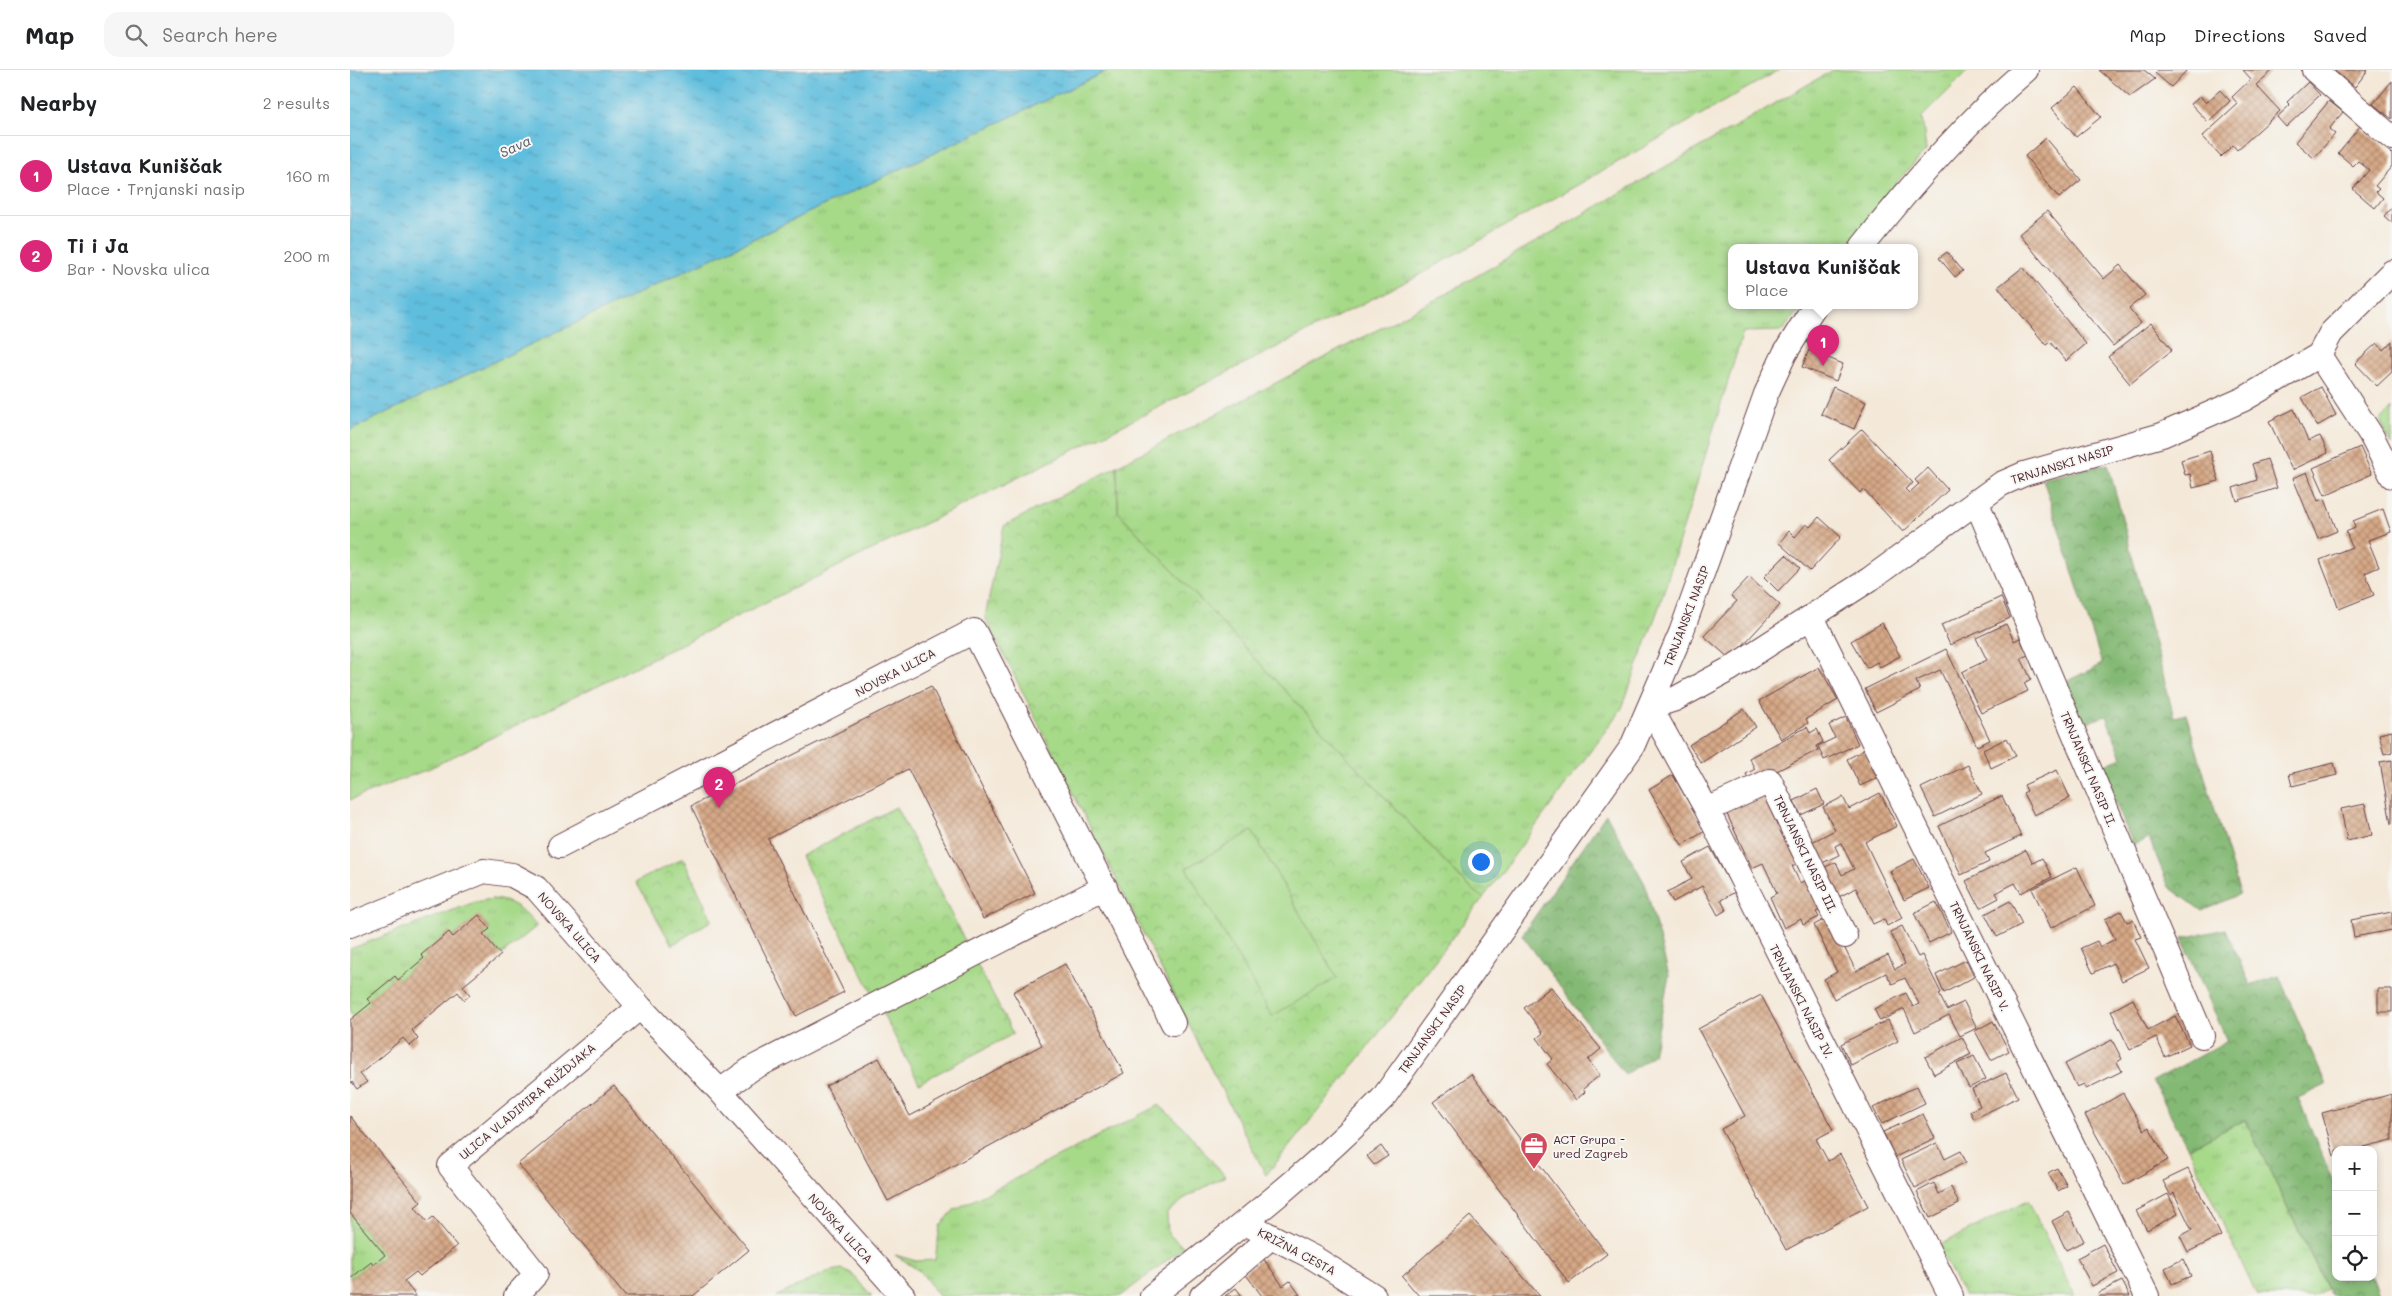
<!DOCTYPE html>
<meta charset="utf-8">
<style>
body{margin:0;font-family:Mali,sans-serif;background:#f6f6f6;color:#202124}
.controls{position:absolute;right:15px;bottom:15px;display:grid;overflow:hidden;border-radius:10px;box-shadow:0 2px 8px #0003}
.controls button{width:45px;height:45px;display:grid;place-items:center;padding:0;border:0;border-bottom:1px solid #e0e0e0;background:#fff;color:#202124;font:25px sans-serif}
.you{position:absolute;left:1130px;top:791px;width:18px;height:18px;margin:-12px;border:4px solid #fff;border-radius:50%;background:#1a73e8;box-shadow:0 0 0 8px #1a73e833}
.badge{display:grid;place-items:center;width:32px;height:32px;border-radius:50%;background:#db2777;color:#fff;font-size:16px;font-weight:700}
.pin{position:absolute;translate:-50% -41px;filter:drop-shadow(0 1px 2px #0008)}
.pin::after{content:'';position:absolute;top:26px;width:18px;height:15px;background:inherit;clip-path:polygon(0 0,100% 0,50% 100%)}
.popup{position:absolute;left:1378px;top:174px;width:190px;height:65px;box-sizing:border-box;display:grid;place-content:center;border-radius:10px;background:#fff;filter:drop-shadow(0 1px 4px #0005);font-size:16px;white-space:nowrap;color:#757577}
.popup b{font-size:19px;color:#202124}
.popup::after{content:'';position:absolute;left:50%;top:100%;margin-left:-10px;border:10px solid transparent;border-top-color:#fff}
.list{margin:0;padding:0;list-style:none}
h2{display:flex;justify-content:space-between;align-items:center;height:65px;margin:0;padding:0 20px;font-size:21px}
h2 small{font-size:16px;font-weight:400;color:#757577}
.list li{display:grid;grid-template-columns:32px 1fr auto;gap:15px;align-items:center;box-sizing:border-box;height:80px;padding:0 20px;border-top:1px solid #e0e0e0}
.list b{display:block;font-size:19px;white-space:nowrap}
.list p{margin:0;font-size:16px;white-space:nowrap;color:#757577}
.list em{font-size:16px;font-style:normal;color:#757577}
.icon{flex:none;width:28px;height:28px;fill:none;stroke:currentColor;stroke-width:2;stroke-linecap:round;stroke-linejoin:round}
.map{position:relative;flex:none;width:2042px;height:1226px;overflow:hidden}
header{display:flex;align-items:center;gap:30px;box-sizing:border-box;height:70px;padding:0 25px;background:#fff;border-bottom:1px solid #e0e0e0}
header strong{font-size:24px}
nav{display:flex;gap:28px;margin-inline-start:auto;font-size:18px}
.search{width:350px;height:45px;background:#f6f6f6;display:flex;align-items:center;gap:12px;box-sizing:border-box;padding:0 18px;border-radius:15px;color:#757577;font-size:19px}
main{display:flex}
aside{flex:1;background:#fff}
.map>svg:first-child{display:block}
.grass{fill:url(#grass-tufts);stroke:#787c5a}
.forest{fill:url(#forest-crowns);stroke:#676c50}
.park{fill:url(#park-crowns);stroke:#787c5a}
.pitch{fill:#a6d988;stroke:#787c5a}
.water{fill:url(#water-ripples);stroke:#546e84}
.building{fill:url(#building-cross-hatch)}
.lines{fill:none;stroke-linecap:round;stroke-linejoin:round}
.minor-casing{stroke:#643d45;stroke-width:26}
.minor{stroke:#fff;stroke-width:24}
.labels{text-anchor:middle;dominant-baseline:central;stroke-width:4;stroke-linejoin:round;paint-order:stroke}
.street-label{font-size:12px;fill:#4a1f2b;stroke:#f6f6f2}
.poi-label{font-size:12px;fill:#4a1f2b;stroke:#f6f6f2;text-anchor:start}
.water-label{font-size:14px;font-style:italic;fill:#515669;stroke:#f6f6f2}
</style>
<header>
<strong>Map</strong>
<div class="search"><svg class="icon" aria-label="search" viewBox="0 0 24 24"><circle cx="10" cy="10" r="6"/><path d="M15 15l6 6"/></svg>Search here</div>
<nav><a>Map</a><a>Directions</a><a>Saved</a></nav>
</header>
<main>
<aside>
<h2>Nearby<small>2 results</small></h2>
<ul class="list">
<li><span class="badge">1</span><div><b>Ustava Kuniščak</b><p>Place · Trnjanski nasip</p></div><em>160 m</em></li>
<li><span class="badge">2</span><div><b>Ti i Ja</b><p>Bar · Novska ulica</p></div><em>200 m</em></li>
</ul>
</aside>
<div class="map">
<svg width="2042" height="1226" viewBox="0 0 2042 1226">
<defs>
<pattern id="grass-tufts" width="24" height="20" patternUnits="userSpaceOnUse" patternTransform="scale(1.25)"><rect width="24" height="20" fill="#a6d988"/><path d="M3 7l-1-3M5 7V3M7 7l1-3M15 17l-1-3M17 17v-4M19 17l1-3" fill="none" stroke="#90ba76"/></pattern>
<pattern id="forest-crowns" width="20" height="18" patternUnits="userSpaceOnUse" patternTransform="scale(1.25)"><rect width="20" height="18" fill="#84b974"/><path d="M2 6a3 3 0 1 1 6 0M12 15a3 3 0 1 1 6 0" fill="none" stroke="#6e965f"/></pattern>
<pattern id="park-crowns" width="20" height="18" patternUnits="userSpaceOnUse" patternTransform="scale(1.25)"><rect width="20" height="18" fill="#a6d988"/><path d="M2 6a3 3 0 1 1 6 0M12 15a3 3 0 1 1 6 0" fill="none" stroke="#90ba76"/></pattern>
<pattern id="water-ripples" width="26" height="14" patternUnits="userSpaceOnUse" patternTransform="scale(1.25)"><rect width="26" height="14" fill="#5fbddd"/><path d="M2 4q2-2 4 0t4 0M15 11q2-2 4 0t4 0" fill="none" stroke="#5099b3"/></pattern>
<pattern id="building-cross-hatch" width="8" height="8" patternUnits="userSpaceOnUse" patternTransform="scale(1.25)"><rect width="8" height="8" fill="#d6a987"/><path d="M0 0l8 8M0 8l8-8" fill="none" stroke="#b0896f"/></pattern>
</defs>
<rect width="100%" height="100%" fill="#f6f6f2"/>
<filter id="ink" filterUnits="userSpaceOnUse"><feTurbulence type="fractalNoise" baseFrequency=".02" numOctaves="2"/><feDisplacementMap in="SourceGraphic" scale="10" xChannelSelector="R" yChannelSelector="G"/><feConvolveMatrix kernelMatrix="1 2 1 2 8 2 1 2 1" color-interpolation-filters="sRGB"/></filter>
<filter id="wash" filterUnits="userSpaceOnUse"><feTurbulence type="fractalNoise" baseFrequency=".0096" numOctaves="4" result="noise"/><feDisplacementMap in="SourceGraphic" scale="20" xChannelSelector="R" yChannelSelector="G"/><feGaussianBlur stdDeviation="1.12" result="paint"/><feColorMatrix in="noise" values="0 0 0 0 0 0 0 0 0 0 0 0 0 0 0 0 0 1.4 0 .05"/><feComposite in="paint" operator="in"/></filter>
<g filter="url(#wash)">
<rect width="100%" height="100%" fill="#f4e9d9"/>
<path class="grass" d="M759,0H1429L1075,202L732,376L78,699L0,730V360Z
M1483,0H1619L1572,47L1576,81L1551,107L1497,177H1382V235H1453L1432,261L1393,262L1309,537L1272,638L1133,828L1115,813L768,442L767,396L1092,226Z
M2042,338V375L2030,351Z
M142,829C165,831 172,840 187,856L151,885L133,864L140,859L129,846L103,867L99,862L72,885L74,888L48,910L45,906L18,929L21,933L4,947L0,943V879L125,832Z
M809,1035L832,1056L875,1106L837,1127L817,1143L818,1164L834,1177L771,1226H589L571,1202L545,1185L566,1191L585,1190L590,1156L604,1140Z
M1895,1050L1977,1219L1962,1226H1907L1838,1078Z
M1678,1130L1725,1226H1614L1588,1176Z
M0,1143L35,1185L23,1195L21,1192L0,1209Z
M492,1199L501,1203L522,1226H427L477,1202Z"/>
<path class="forest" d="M1758,394L1824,647L1836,644L1890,824L1852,841L1819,817L1799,768L1783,775L1751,697L1772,687L1756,646L1732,654L1715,612L1752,594L1693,409Z
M1256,744L1295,814L1319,906L1303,985L1275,1005L1172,865Z
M1876,859L1900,915L1929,906L1976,1015L1948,1028L1986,1119V1207H2022L2030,1226H1981L1895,1050L1838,1078L1803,1011L1877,971L1832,868Z"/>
<path class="park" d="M767,396L768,442L1115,813L1133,828L985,1020L916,1105L860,997L635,547L654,456Z
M546,737L663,964L569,1013L451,786Z
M333,788L362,850L322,875L286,812Z"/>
<path class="pitch" d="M902,761L987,908L922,946L836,798Z"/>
<path class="water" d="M0,0H759L0,360Z"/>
<g id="blocks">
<path class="building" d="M1749,0H1794L1805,9L1780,27Z
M1808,0H1837L1821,17L1805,3Z
M1893,0H1923L1906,15L1930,41L1887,80L1883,75L1871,87L1852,67L1888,34L1882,27L1901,9Z
M1983,0H2018L2005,17Z
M2042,11V49L2023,34Z
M1958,12L1970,25L1936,57L1927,47L1940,35L1937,32Z
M1727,17L1751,47L1726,67L1702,38Z
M1870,20L1880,31L1858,52L1841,34L1850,26L1856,33Z
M1979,31L1993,42L1979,59L1985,64L1964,88L1945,72Z
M2010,56L2042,84V96L2025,116L2029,119L2026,122L2033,128L2025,138L2003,119L2019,100L2008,91L2003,96L1988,83Z
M1696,68L1731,110L1709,128L1675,86Z
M2042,137V153L2034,146Z
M1697,141L1754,209L1770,195L1795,225L1779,238L1791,253L1763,276L1669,164Z
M1597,182L1613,201L1605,207L1589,188Z
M1673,197L1736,274L1716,291L1700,272L1696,275L1648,217Z
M1801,253L1822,280L1780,314L1758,287Z
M2042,271V302L2027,316L2005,293L2027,273L2033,280Z
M1459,280L1493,294L1486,311L1452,297Z
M1483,317L1516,332L1504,359L1471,344Z
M1971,317L1986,345L1967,356L1952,327Z
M1944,339L1958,371L1970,366L1978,383L1942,400L1919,351Z
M1512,359L1563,413L1555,419L1559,423L1569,414L1565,410L1578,398L1598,420L1553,462L1513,419L1510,423L1479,390Z
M2010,377L2022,404L1975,425L1963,398Z
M1860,381L1869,411L1843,418L1840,404L1835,405L1831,390Z
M1917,389L1927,418L1887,431L1883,418L1907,410L1902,394Z
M1957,402L1968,431L1975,429L1987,461L1968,469L1943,408Z
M2033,439L2041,462L2018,470L2029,497L2015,503L2024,525L1989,539L1970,490L2002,477L1996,462L2005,458L2003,451Z
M1469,447L1491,467L1460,501L1429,473L1439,461L1445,467L1456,454L1460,457Z
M1436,485L1450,498L1428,521L1414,507Z
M1399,507L1430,535L1380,589L1354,566L1387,531L1381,526Z
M1651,527L1660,548L1600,575L1591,555Z
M1532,553L1550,586L1530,597L1527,592L1517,598L1501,571Z
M1656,554L1664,571L1670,568L1678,585L1671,588L1681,609L1674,613L1678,621L1631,643L1612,602L1637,590L1626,568Z
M1596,579L1640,670L1627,676L1590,600L1566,611L1570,620L1526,642L1515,619Z
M1469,597L1488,630L1456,649L1458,653L1431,669L1409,631Z
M581,616L685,823L633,849L558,699L418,769L494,922L446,946L341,736Z
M1394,639L1406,657L1351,693L1339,675Z
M1496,647L1508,674L1474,690L1468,676L1485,668L1479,655Z
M1457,657L1460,663L1467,659L1473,672L1466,676L1468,680L1401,714L1396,704L1405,699L1399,688Z
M2042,661V682L2034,684L2029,664Z
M1657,668L1666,686L1641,698L1633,680Z
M1514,680L1527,708L1510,716L1497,689Z
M2042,690V754H2041L2030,692Z
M1984,693L1987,705L1942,716L1939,704Z
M1618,695L1632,724L1585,747L1571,718Z
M1707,700L1720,728L1684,745L1673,723L1677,721L1674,715Z
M1323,705L1355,761L1332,775L1299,720Z
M1467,719L1474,734L1451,745L1444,731Z
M1421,721L1454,790L1442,796L1450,813L1461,807L1475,838L1466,842L1469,847L1453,855L1451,849L1434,858L1420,827L1427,823L1413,793L1402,798L1376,742Z
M1530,723L1547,756L1515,772L1552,848L1537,856L1534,849L1523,854L1506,818L1485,829L1471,799L1486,792L1492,805L1504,799L1491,773L1485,776L1489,785L1468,795L1458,774L1485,760L1473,737L1493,727L1499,739Z
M1652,726L1671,766L1635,783L1639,792L1611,805L1589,756Z
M2015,734L2022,765L1997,771L1991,739Z
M1360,777L1385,822L1371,830L1376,840L1368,845L1352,816L1323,832L1317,822L1342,809L1333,792Z
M1676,780L1683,793L1692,788L1702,807L1671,823L1665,813L1646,823L1649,828L1630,838L1616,811Z
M1564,789L1579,818L1554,830L1540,801Z
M1727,797L1745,836L1701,858L1682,819Z
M1660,831L1672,854L1647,867L1635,844Z
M1586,832L1601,862L1579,873L1564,843Z
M1771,841L1777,852L1783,850L1791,867L1785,869L1799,898L1772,911L1763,893L1743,903L1731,878L1747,871L1750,877L1765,869L1755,849Z
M2042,842V860L2004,867L2001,850Z
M129,845L140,859L133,864L151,885L113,916L120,925L114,930L108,922L62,960L68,969L60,976L53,968L10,1004L17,1012L7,1019L2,1012L0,1013V950L21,933L17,929L45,906L48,910L74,888L71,885L99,862L103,867Z
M1479,847L1506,901L1538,885L1545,899L1555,894L1540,862L1552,856L1568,887L1572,885L1591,923L1589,924L1597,940L1614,932L1627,958L1610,966L1599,945L1565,962L1554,939L1530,951L1524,939L1556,923L1563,937L1569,934L1555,908L1542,914L1536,903L1484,929L1474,909L1487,902L1464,855Z
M1616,890L1624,907L1594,923L1586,905Z
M715,894L774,1003L538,1131L476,1016L529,988L560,1046L692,975L663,922Z
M1201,917L1251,979L1238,990L1250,1005L1233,1019L1235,1022L1226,1030L1197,994L1203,989L1187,968L1193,963L1174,938Z
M2028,919H2042V942H2028Z
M1411,925L1483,1060L1466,1069L1478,1091L1490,1084L1518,1136L1436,1180L1371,1059L1395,1046L1348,959Z
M1783,929L1798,960L1825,946L1840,975L1815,987L1806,967L1780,980L1761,941Z
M1538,950L1548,971L1501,995L1491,974Z
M1643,951L1659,981L1641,990L1625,961Z
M1612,967L1621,984L1584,1004L1575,987Z
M1762,970L1772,989L1767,992L1772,1001L1736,1019L1734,1014L1727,1017L1715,994Z
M1624,986L1636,1009L1619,1018L1607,994Z
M1656,1003L1668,1027L1624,1049L1620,1041L1630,1036L1622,1019Z
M1121,1004L1257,1184L1219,1213L1083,1032Z
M264,1016L399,1180L343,1226H275L168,1094Z
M1567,1016L1575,1033L1532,1054L1523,1038Z
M1773,1023L1794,1060L1799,1057L1818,1090L1774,1115L1735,1045Z
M2042,1024V1070L2014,1077V1080H1986V1085L1984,1086L1972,1043Z
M1573,1044L1585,1068L1545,1087L1533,1062Z
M0,1046L71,1132L65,1137L77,1152L83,1147L107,1176L70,1206L66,1202L54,1211L66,1226H0V1209L21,1192L23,1195L35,1185L0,1143Z
M1587,1073L1595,1089L1611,1081L1616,1092L1565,1118L1551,1090Z
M1031,1076L1038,1086L1024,1095L1017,1086Z
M1707,1098L1717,1116L1708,1121L1698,1103Z
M1838,1099L1871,1166L1838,1182L1830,1166L1842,1160L1824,1123L1821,1126L1813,1111Z
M1584,1113L1589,1124L1601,1117L1609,1134L1580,1148L1567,1122Z
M1818,1124L1828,1144L1797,1160L1786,1141Z
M1719,1142L1734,1171L1716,1180L1702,1151Z
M1120,1146L1190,1226H1069L1052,1206Z
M1753,1174L1768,1203L1742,1216L1727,1188Z
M913,1188L933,1216L940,1211L950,1225L912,1226L894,1202Z
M1833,1189L1841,1206L1822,1214L1815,1198Z
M1772,1211L1780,1226H1749L1748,1223Z
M886,1218L892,1226H875Z"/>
</g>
</g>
<g filter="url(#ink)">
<use href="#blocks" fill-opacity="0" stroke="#643d45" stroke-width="1"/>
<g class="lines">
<defs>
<path id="minor" d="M1964,0L2042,68
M1512,177C1562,114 1615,53 1676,0
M1969,285L2021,365L2042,406
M1626,431L1852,966
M1462,547L1797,1226
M1357,740L1420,711L1495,866
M210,776L624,561L823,953
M0,855L134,801L162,805L186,818L290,937L370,1021L553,1226
M370,1021L401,999L755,817
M895,1153L964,1188L1024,1226
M166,1226L186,1204L100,1096L290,937
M802,1226C883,1162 961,1102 1033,1028L1282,677L1331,563L1416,324L1435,283L1465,235
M852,1226L921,1167
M1601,1226L1357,740L1300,637L1325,629L1380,599L1520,509L1651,414L1674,404L1812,365L1894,329L1969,285L1981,263L2042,202"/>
</defs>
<use href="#minor" class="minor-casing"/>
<use href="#minor" class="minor"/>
</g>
</g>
<defs>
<symbol id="office-pin" viewBox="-11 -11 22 30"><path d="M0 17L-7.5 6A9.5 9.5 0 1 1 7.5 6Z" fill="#d1495b" stroke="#f6f6f2"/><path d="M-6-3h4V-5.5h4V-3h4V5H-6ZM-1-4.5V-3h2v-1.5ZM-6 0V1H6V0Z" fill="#fff"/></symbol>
</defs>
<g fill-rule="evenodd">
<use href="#office-pin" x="1168" y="1060" width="32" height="43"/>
</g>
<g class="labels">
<g class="street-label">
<text transform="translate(1712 394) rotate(-17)">TRNJANSKI NASIP</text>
<text transform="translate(1336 546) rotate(-69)">TRNJANSKI NASIP</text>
<text transform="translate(545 602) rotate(-28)">NOVSKA ULICA</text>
<text transform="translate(1739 699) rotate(67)">TRNJANSKI NASIP II.</text>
<text transform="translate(1456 784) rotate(64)">TRNJANSKI NASIP III.</text>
<text transform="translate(220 857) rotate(49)">NOVSKA ULICA</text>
<text transform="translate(1630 886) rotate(64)">TRNJANSKI NASIP V.</text>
<text transform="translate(1452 931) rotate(63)">TRNJANSKI NASIP IV.</text>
<text transform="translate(1082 959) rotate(-54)">TRNJANSKI NASIP</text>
<text transform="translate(177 1031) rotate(-40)">ULICA VLADIMIRA RUŽDJAKA</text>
<text transform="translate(491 1158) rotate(48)">NOVSKA ULICA</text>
<text transform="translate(947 1181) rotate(28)">KRIŽNA CESTA</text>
</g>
<g class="poi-label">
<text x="1203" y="1069">ACT Grupa -<tspan x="1203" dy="14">ured Zagreb</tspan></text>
</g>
<g class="water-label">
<text transform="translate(165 76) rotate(-25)">Sava</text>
</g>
</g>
</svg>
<div class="controls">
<button>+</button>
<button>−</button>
<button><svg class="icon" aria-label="locate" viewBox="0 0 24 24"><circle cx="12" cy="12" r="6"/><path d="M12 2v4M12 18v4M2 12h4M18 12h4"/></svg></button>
</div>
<div class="you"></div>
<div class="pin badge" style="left:1473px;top:296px">1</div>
<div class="popup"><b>Ustava Kuniščak</b>Place</div>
<div class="pin badge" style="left:369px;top:738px">2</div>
</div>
</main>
